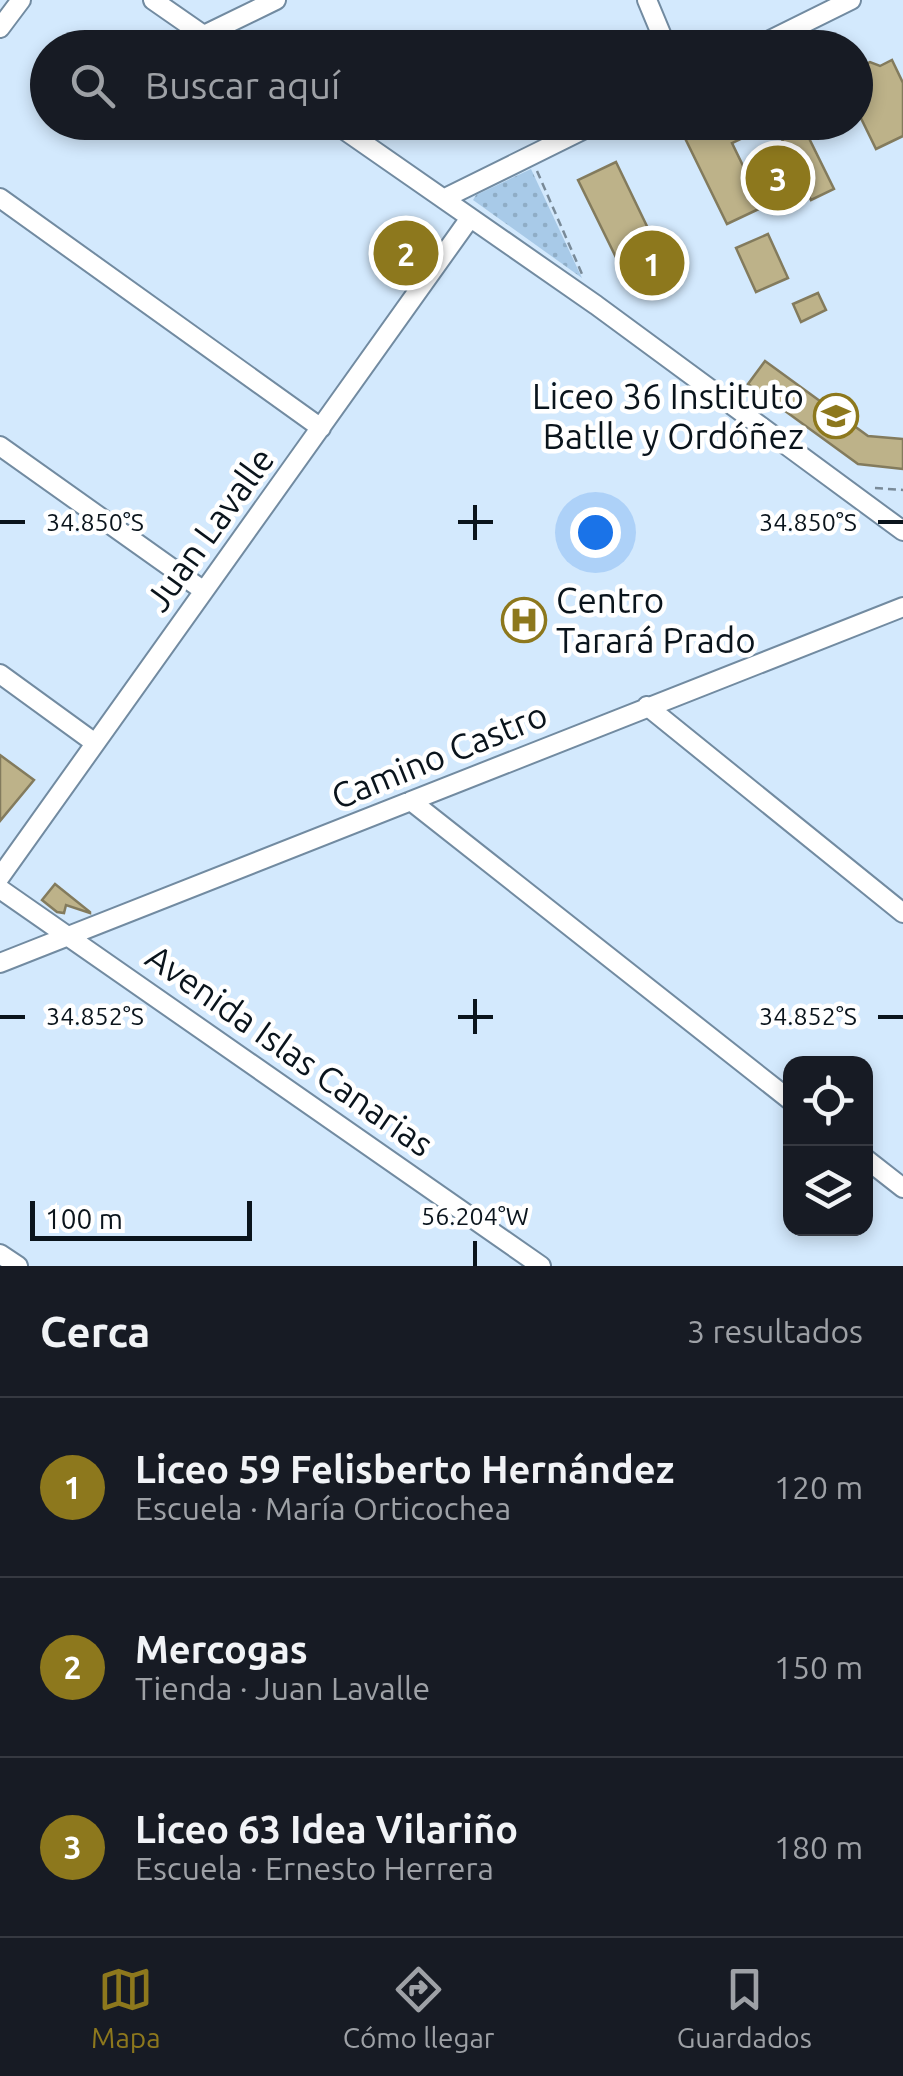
<!DOCTYPE html>
<html lang="es">
<meta charset="utf-8">
<style>
body{margin:0;font-family:Ubuntu,sans-serif;background:#20242c;color:#f1f3f6}
.controls{position:absolute;right:30px;bottom:30px;display:grid;overflow:hidden;border-radius:20px;box-shadow:0 5px 15px #0003}
.controls button{width:90px;height:90px;display:grid;place-items:center;padding:0;border:0;border-bottom:2px solid #363941;background:#171b24;color:#f1f3f6;font:50px sans-serif}
.scale{position:absolute;left:30px;bottom:25px;width:222px;box-sizing:border-box;padding-left:10px;border:5px solid #0a141c;border-top:0;font-size:28px;line-height:35px;white-space:nowrap;color:#0a141c;-webkit-text-stroke:8px #fff;paint-order:stroke}
.you{position:absolute;left:595px;top:532px;width:35px;height:35px;margin:-25px;border:8px solid #fff;border-radius:50%;background:#1a73e8;box-shadow:0 0 0 15px #1a73e833}
.badge{display:grid;place-items:center;width:65px;height:65px;border-radius:50%;background:#8d781d;color:#fff;font-size:32px;font-weight:700}
.pin{position:absolute;translate:-50% -50%;border:5px solid #fff;box-shadow:0 2px 10px #0006}
.list{margin:0;padding:0;list-style:none}
h2{display:flex;justify-content:space-between;align-items:center;height:130px;margin:0;padding:0 40px;font-size:42px}
h2 small{font-size:32px;font-weight:400;color:#9ea1a6}
.list li{display:grid;grid-template-columns:65px 1fr auto;gap:30px;align-items:center;box-sizing:border-box;height:180px;padding:0 40px;border-top:2px solid #363941}
.list b{display:block;font-size:38px;white-space:nowrap}
.list p{margin:0;font-size:32px;white-space:nowrap;color:#9ea1a6}
.list em{font-size:32px;font-style:normal;color:#9ea1a6}
.icon{flex:none;width:55px;height:55px;fill:none;stroke:currentColor;stroke-width:2;stroke-linecap:round;stroke-linejoin:round}
.map{position:relative;flex:none;width:903px;height:1266px;overflow:hidden}
.search{position:absolute;background:#171b24;box-shadow:0 5px 15px #0003;left:30px;right:30px;top:30px;height:110px;display:flex;align-items:center;gap:25px;box-sizing:border-box;padding:0 35px;border-radius:55px;color:#9ea1a6;font-size:38px}
.sheet{height:670px;background:#171b24}
nav{display:flex;justify-content:space-around;align-items:center;box-sizing:border-box;height:140px;border-top:2px solid #363941;background:#171b24;font-size:28px;color:#9ea1a6}
nav a{display:grid;justify-items:center;gap:5px}
nav .on{color:#8d781d}
.map>svg:first-child{display:block}
.grass{fill:url(#grass-dots)}
.building{fill:#bdb289;stroke:#837b5d;stroke-width:2.5}
.lines{fill:none;stroke-linecap:round;stroke-linejoin:round}
.minor-casing{stroke:#728ba1;stroke-width:22}
.path{stroke:#798a98;stroke-width:2.5;stroke-dasharray:8 5;stroke-linecap:butt}
.minor{stroke:#fff;stroke-width:18}
.ticks{fill:none;stroke:#0a141c;stroke-width:4}
.labels{text-anchor:middle;dominant-baseline:central;stroke-width:9;stroke-linejoin:round;paint-order:stroke}
.poi-label{font-size:35px;fill:#0a141c;stroke:#fff;text-anchor:end}
.street-label{font-size:35px;fill:#0a141c;stroke:#fff}
.ticks-label{font-size:25px;text-anchor:middle;fill:#0a141c;stroke:#fff;stroke-width:9;stroke-linejoin:round;paint-order:stroke}
</style>
<div class="map">
<svg width="903" height="1266" viewBox="0 0 903 1266">
<defs>
<pattern id="grass-dots" width="8" height="8" patternUnits="userSpaceOnUse" patternTransform="scale(2.5)"><rect width="8" height="8" fill="#a8cae8"/><path d="M2 2h.1M6 6h.1" fill="none" stroke="#8fadc6" stroke-width="1.8" stroke-linecap="round"/></pattern>
</defs>
<rect width="100%" height="100%" fill="#d3e9fd"/>
<path class="grass" d="M531,169L582,278L473,200L476,195Z"/>
<path class="building" d="M892,60L903,83V136L876,149L856,108V79L859,67L870,62L880,66Z
M696,122H801L834,189L811,200L774,123L732,143L763,207L727,224L681,130Z
M616,162L670,274L633,292L578,180Z
M392,231L415,246L402,266L378,251Z
M768,234L788,278L756,292L736,248Z
M818,293L826,310L801,322L793,304Z
M765,361L868,436L903,439V469L858,464L748,384Z
M0,755L34,780L0,821Z
M55,884L90,912V913L66,905L64,913L57,912L42,900Z"/>
<g class="lines">
<defs>
<path id="minor" d="M153,0L222,48
M647,0L667,48
M0,28L21,0
M204,35L276,0
M754,48L851,0
M333,122L596,305L903,531
M0,198L321,428
M445,198L599,122
M0,446L204,591
M0,674L95,743
M647,706L903,913
M411,801L790,1100
M0,877L470,218
M0,889L541,1266
M0,963L903,607
M866,1159L903,1188
M0,1254L18,1266"/>
</defs>
<use href="#minor" class="minor-casing"/>
<path class="path" d="M537,171L582,274
M875,488L903,490"/>
<use href="#minor" class="minor"/>
</g>
<path class="ticks" d="M475,505V540M0,522H25M458,522H493M878,522H903M475,999V1034M0,1017H25M458,1017H493M878,1017H903M475,1241V1266"/>
<defs>
<symbol id="school-ring" viewBox="-11 -11 22 22"><circle r="9.5" fill="#fff" stroke="#8d781d" stroke-width="1.5"/><path d="M0-5L7-2L0 1L-7-2ZM-4 1L0 2.5L4 1V4Q0 6-4 4Z" fill="#8d781d"/></symbol>
<symbol id="hospital-ring" viewBox="-11 -11 22 22"><circle r="9.5" fill="#fff" stroke="#8d781d" stroke-width="1.5"/><path d="M-5-5h3v3.5h4V-5h3V5h-3V1.5h-4V5h-3Z" fill="#8d781d"/></symbol>
</defs>
<g fill-rule="evenodd">
<use href="#school-ring" x="811" y="391" width="50" height="50"/>
<use href="#hospital-ring" x="499" y="595" width="50" height="50"/>
</g>
<g class="labels">
<g class="poi-label">
<text x="804" y="396">Liceo 36 Instituto<tspan x="804" dy="40">Batlle y Ordóñez</tspan></text>
<text x="556" y="600" text-anchor="start">Centro<tspan x="556" dy="40">Tarará Prado</tspan></text>
</g>
<g class="street-label">
<text transform="translate(209 529) rotate(-54)">Juan Lavalle</text>
<text transform="translate(439 755) rotate(-22)">Camino Castro</text>
<text transform="translate(290 1050) rotate(35)">Avenida Islas Canarias</text>
</g>
</g>
<g class="ticks-label">
<text x="95" y="531">34.850°S</text>
<text x="808" y="531">34.850°S</text>
<text x="95" y="1025">34.852°S</text>
<text x="808" y="1025">34.852°S</text>
<text x="475" y="1225">56.204°W</text>
</g>
</svg>
<div class="controls">
<button><svg class="icon" aria-label="locate" viewBox="0 0 24 24"><circle cx="12" cy="12" r="6"/><path d="M12 2v4M12 18v4M2 12h4M18 12h4"/></svg></button>
<button><svg class="icon" aria-label="layers" viewBox="0 0 24 24"><path d="M12 4l9 5-9 5-9-5zM3 14l9 5 9-5"/></svg></button>
</div>
<div class="scale">100 m</div>
<div class="you"></div>
<div class="pin badge" style="left:652px;top:263px">1</div>
<div class="pin badge" style="left:406px;top:253px">2</div>
<div class="pin badge" style="left:778px;top:178px">3</div>
<div class="search"><svg class="icon" aria-label="search" viewBox="0 0 24 24"><circle cx="10" cy="10" r="6"/><path d="M15 15l6 6"/></svg>Buscar aquí</div>
</div>
<section class="sheet">
<h2>Cerca<small>3 resultados</small></h2>
<ul class="list">
<li><span class="badge">1</span><div><b>Liceo 59 Felisberto Hernández</b><p>Escuela · María Orticochea</p></div><em>120 m</em></li>
<li><span class="badge">2</span><div><b>Mercogas</b><p>Tienda · Juan Lavalle</p></div><em>150 m</em></li>
<li><span class="badge">3</span><div><b>Liceo 63 Idea Vilariño</b><p>Escuela · Ernesto Herrera</p></div><em>180 m</em></li>
</ul>
</section>
<nav>
<a class="on"><svg class="icon" aria-label="map" viewBox="0 0 24 24"><path d="M3 6l6-2 6 2 6-2v14l-6 2-6-2-6 2zM9 4v14M15 6v14"/></svg>Mapa</a>
<a><svg class="icon" aria-label="directions" viewBox="0 0 24 24"><path d="M12 3l9 9-9 9-9-9zM9 14v-3h6M13 9l2 2-2 2"/></svg>Cómo llegar</a>
<a><svg class="icon" aria-label="saved" viewBox="0 0 24 24"><path d="M7 4h10v16l-5-4-5 4z"/></svg>Guardados</a>
</nav>
